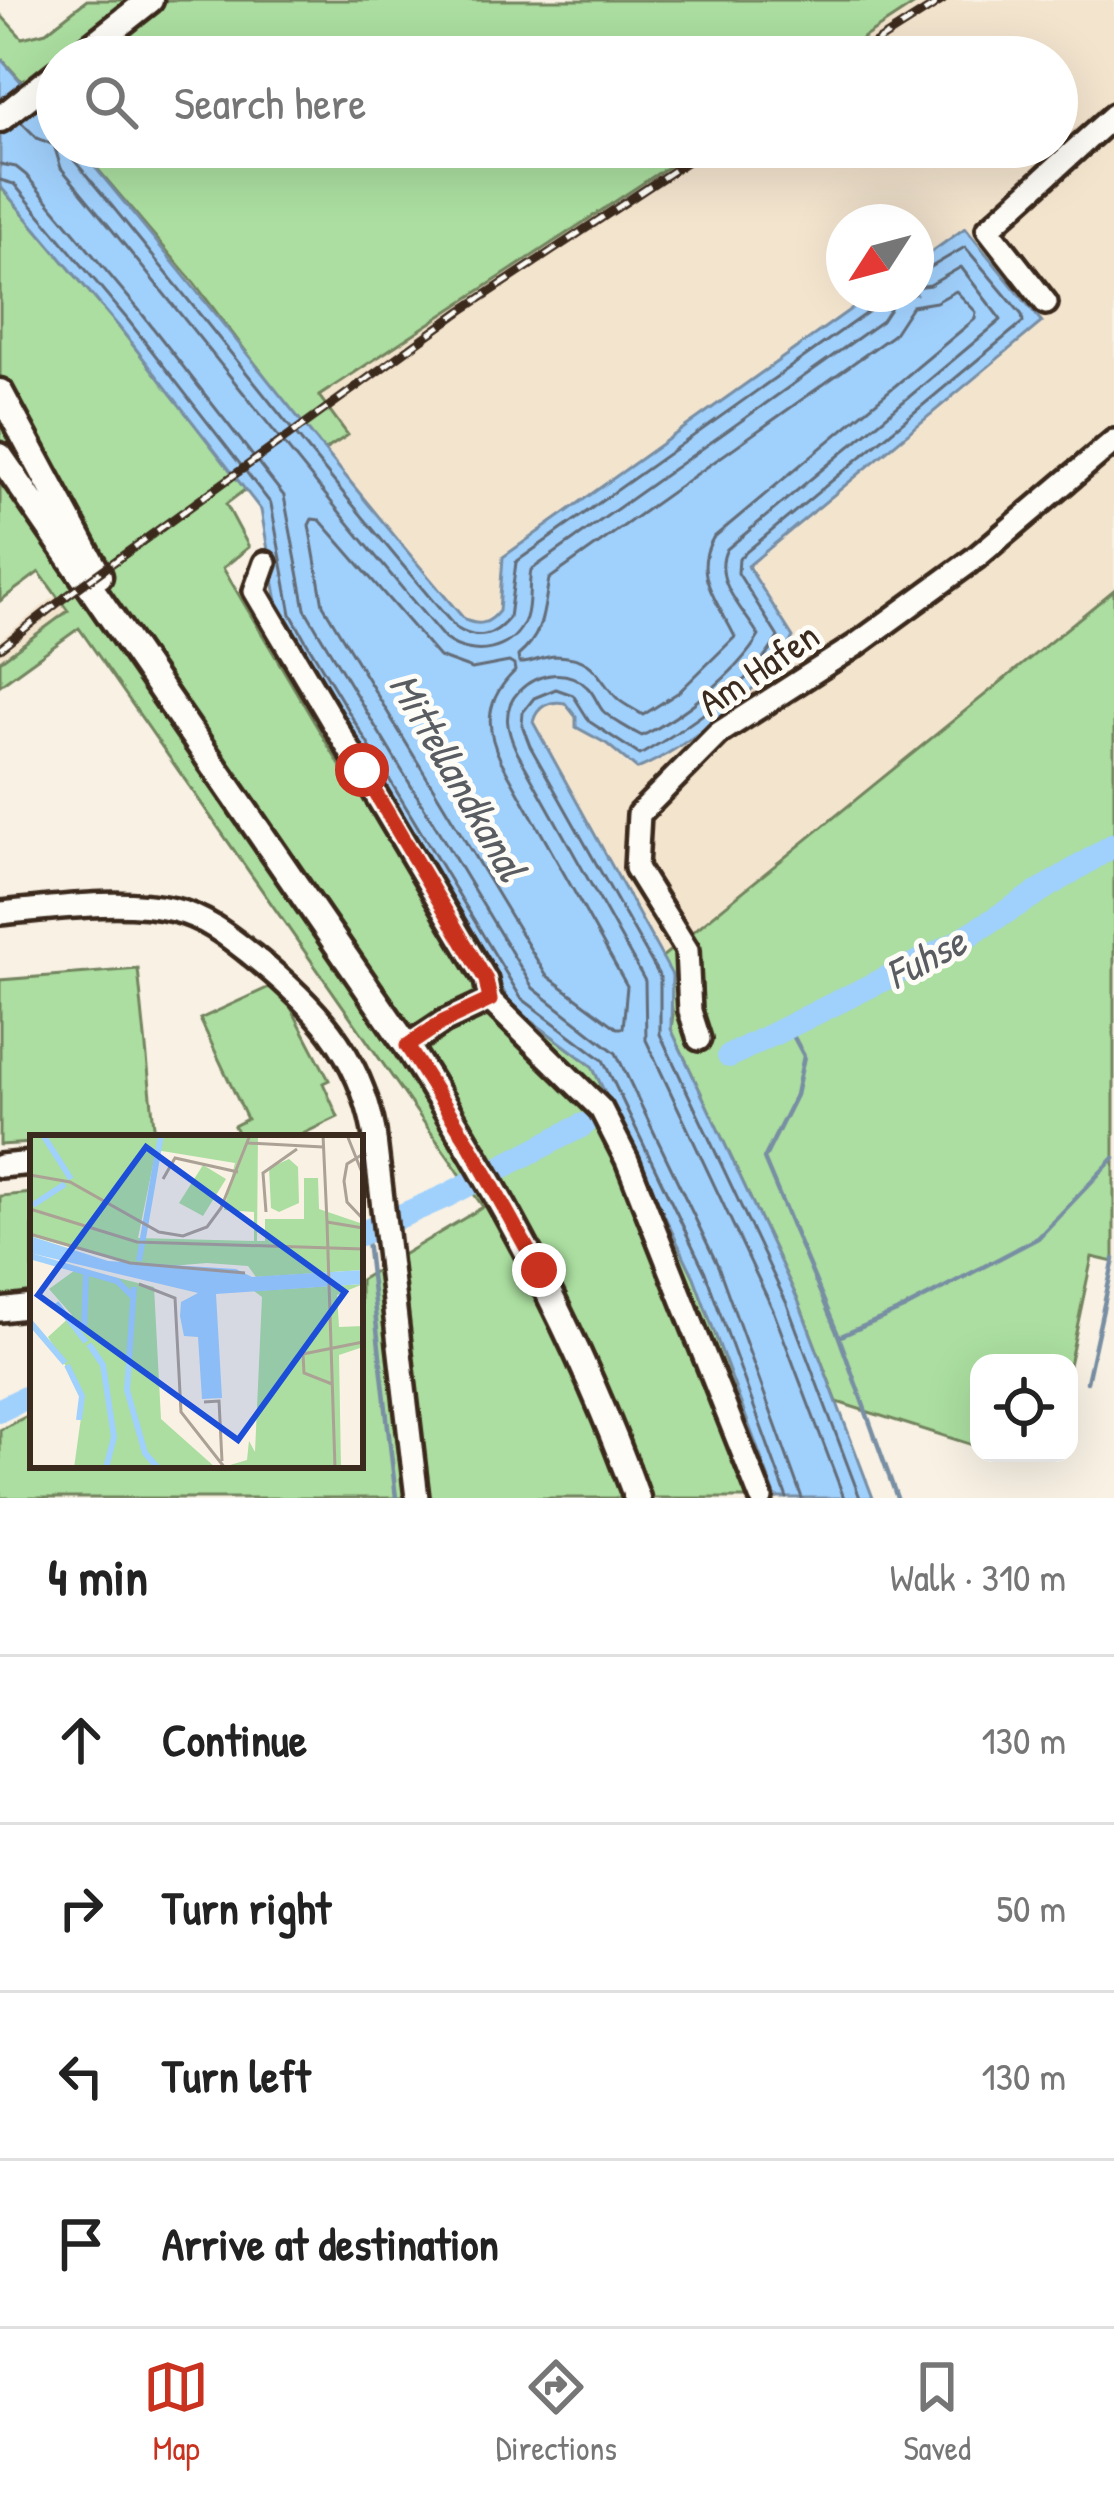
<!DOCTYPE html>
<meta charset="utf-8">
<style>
body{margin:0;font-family:"Patrick Hand",sans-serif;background:#f6f6f6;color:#222}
.controls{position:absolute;right:36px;bottom:36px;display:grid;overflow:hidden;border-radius:24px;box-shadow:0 12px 48px #0002}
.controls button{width:108px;height:108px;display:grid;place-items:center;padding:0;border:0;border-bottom:3px solid #e0e0e0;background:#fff;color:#222;font:60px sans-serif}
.compass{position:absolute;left:826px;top:204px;width:108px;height:108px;border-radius:50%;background:#fff;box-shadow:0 12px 48px #0002;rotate:234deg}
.stop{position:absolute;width:36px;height:36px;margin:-27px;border:9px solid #c8321e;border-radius:50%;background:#fff}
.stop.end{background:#c8321e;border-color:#fff;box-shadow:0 3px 12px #0008}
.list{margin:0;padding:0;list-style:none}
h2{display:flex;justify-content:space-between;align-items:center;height:156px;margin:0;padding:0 48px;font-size:51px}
h2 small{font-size:39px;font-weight:400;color:#767676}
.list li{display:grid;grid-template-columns:78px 1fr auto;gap:36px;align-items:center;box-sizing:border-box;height:168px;padding:0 48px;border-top:3px solid #e0e0e0}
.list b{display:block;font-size:45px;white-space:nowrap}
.list em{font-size:39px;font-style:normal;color:#767676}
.icon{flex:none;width:66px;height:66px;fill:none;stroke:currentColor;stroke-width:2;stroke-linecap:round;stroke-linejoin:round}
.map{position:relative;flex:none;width:1114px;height:1498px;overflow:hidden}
.search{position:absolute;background:#fff;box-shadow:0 12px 48px #0002;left:36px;right:36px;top:36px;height:132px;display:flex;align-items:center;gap:30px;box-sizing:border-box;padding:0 42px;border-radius:66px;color:#767676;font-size:45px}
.sheet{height:828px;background:#fff}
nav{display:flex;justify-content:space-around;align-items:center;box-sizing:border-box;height:168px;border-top:3px solid #e0e0e0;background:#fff;font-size:33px;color:#767676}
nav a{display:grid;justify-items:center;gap:6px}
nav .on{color:#c8321e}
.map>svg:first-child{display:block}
.built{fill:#f3e4ce}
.green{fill:#abdea0;stroke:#73845f;stroke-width:3}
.water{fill:#a0d0fc;stroke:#788ea3;stroke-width:3}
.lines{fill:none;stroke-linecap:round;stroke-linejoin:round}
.shore{stroke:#636c77;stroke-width:3}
.stream{stroke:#788ea3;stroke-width:4.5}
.river{stroke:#a0d0fc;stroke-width:24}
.minor-casing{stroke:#3b2a1e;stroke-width:30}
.major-casing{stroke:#3b2a1e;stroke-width:33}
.minor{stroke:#fdfcf7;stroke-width:21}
.major{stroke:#fdfcf7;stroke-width:24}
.rail-casing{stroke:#3b2a1e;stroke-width:9}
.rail{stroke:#fdfcf7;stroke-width:4.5;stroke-dasharray:14;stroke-linecap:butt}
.route{stroke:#c8321e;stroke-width:15}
.labels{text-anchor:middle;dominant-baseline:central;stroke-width:10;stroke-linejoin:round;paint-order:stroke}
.street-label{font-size:39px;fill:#3b2a1e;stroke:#fdfcf7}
.water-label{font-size:42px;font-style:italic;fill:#595c61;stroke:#fdfcf7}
.inset-river{fill:none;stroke:#a0d0fc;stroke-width:6}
.inset-road{fill:none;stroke:#aca195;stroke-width:3}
.view{fill:#1d4ed8;fill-opacity:0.15;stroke:#1d4ed8;stroke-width:6}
.inset-edge{fill:none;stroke:#3b2a1e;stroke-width:6}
</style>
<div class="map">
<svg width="1114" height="1498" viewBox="0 0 1114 1498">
<rect width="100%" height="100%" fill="#f8f1e4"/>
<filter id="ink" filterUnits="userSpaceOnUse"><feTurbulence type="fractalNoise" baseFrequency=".00833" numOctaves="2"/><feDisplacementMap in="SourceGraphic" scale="24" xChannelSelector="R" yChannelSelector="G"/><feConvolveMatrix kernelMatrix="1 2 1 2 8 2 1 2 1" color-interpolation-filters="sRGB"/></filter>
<g filter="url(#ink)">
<path class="built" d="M921,0H1114V590L662,957L541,740L533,722L537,712L551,702L565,703L576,718V727L607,744L628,765L642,768L707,727L758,682L793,637L747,566L1042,321L965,229L916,263V222H844V294H872L503,557L500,608L481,624L465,621L322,452L348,434L318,397L698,147H1057V57H834Z
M56,595L69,612L0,661V640Z"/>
<path class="green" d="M87,0H921L834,57H57V121L0,57V14L22,38L46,32Z
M79,147H698L319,396L348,435L322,452L195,284Z
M0,186L119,327L246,489L226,504L249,547L223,568L354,789L374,777L513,1007L592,1066L694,1277L776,1498H0V1430L33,1413V1465H360V1280L483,1207L79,628L0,685V661L68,611L39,572L0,601Z
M1114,590V1262L1092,1257L1069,1365L979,1363V1447L837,1402L798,1300L671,1029L673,1014L662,957Z
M138,969L155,1136L33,1138V1143L0,1145V980Z
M278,983L329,1080L323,1083L338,1117L294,1138H240L234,1126L247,1119L200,1019Z
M33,1193V1295L0,1298V1196Z"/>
<path class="water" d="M0,58L57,122V147H78C210,303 332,465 465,620C479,626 489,624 499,611L503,557L872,294H916V263L965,228L1042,322L748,566L793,637C771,683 685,750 637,769L607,744L576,727V717L565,703C550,700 537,706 533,722L672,975L671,1029L798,1300L873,1498H776L694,1277L592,1066L513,1007L295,647L280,619L261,510L119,327L0,186Z"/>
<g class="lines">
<path class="shore" d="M21,122L37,138L54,145L61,168C191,323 313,485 445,639C472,659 513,653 526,618C531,603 528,585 531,570L882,321L890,309L893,294
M70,147L73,159C203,314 324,475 456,628C477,641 494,637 509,618L516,562L872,309L878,294
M0,164L16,167L26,175L139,310L284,496L305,609L319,633L533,988L616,1053L718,1266L802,1498
M0,180L14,184L128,320L271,504L291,614L306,641L521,998L603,1060L705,1272L787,1498
M956,291L976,312L975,319L713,538C691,576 720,604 735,637L679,692L643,715C636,710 624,705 618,699C596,678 598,657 556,656C542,656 531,664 519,663L518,656C545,633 543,611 549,579L893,335L912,306L936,302Z
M312,519L320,520L439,657L472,669L509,662L514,665L515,671C486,699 484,726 501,761L627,986L623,1028H617L546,975L323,605L309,525Z
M844,1498L773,1310L646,1040L645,981L517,752C507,731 501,710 519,691C538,672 568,668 587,687C595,694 597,704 603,711C611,719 632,731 642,736C682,717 737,673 759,636C744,610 711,580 727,549L1001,320L961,267L930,285L916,287
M860,1498L787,1304L660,1034V977L530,746L522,725L523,712L534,698L556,689L573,695L590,722L640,755C684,730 754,683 778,637L738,573L739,558L1023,322L1022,315L965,247L926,270L916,272"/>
<path class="stream" d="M788,1026L804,1056L796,1095L764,1159L839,1337L897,1498
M366,1231L396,1498
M841,1336L903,1309L1038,1238L1114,1158
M1087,1382L1114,1259"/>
<path class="river" d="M729,1056L951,946L1114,845
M360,1234L446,1196L583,1125
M0,1410L33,1394"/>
<defs>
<path id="minor" d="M1046,303L988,229L1114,115
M265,563L255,591L486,980L490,1000L601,1109L627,1160L761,1498
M0,913C55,908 120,898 174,910C205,917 228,936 252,955C313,1004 359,1052 374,1131L417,1498
M699,1039L690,1011L687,950L636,868L639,814L719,733L856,645L978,556L1114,441
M407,1046L443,1022L490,1000
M0,1166L33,1163
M0,1310L33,1306"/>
<path id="major" d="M78,57L150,0
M0,119L57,74
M0,392L99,576
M0,456L407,1046C499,1190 579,1337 637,1498"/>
</defs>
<use href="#minor" class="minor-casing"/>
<use href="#major" class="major-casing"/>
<use href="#minor" class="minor"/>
<use href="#major" class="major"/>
<defs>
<path id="rail" d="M853,57L943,0
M0,648L64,598L461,311L709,147"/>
</defs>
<use href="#rail" class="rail-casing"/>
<use href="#rail" class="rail"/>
</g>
</g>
<g class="lines" filter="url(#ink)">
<path class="route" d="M362,770L486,980L490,1000L443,1022L407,1046L469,1144L539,1270"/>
</g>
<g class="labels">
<g class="street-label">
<text transform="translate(758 668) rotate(-34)">Am Hafen</text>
</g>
<g class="water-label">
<text transform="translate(459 776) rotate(60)">Mittellandkanal</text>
<text transform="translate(925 957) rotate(-28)">Fuhse</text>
</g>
</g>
<g transform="translate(30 1135)">
<rect width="333" height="333" fill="#f8f1e4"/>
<path d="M0,0H228L227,106H235V84H274V43H288L289,74L333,89V135L226,142L218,131L177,128L116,133L0,101ZM126,15L205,28L194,75L224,77V106L108,103ZM259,24L268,32L269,68L249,77L241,73L239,33ZM173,30L196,44L173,81L149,68ZM48,133L124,152L131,284L186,333H44L54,261L18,202L42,180L19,154ZM333,149L307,160L309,192L333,191V212L309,220L311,333H190L217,325L219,306L225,317L232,162L224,156Z" fill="#abdea0" fill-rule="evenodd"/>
<path d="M0,101L78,126L206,134L222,142L333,135V149L186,159L192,263L172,264L168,202L154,201L150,181L151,167L168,158L0,118Z" fill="#a0d0fc"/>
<path class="inset-river" d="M13,0L41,44M3,70L35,49M0,121L87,146L103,162M109,126L131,0M104,152L97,255L115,318L128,333M26,168L56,207M0,187L35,228M54,195L56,139M59,209L73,230L84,302L76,333M37,230L52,261L49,285"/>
<path class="inset-road" d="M293,0L297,87M317,0L333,40M218,8L293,12M333,19L317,29L314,46L317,67L333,84M0,40L40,47L129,97L153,101L177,92L191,73L220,0M133,44L145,23L208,37M0,74L107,107L333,114M236,77L233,38L267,14M297,87L305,333M297,87L333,93M0,99L100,128L215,138M109,149L145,163L151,277L195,333M302,249L274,238L273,219L333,207M174,267L189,266L192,326"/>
<path class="view" d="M116,12L315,157L208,305L8,160Z"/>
<rect width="333" height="333" class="inset-edge"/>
</g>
</svg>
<div class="controls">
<button><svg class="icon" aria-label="locate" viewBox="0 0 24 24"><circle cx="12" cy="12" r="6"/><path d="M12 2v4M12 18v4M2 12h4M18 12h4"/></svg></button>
</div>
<svg class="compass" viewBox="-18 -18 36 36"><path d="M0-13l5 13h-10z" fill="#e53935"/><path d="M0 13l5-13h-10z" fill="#767676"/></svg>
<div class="stop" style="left:362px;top:770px"></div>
<div class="stop end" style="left:539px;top:1270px"></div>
<div class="search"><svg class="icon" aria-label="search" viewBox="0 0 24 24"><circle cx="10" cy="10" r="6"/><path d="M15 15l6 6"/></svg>Search here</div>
</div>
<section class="sheet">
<h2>4 min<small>Walk · 310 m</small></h2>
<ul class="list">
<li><svg class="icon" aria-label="ahead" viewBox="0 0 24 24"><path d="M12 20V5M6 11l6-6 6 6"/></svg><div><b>Continue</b></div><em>130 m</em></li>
<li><svg class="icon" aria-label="right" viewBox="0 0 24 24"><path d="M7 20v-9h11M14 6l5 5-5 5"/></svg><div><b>Turn right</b></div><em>50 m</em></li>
<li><svg class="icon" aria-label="left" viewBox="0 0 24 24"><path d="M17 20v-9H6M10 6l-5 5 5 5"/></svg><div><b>Turn left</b></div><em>130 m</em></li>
<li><svg class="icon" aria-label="arrive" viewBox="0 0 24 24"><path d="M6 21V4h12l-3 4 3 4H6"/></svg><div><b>Arrive at destination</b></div></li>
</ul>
</section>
<nav>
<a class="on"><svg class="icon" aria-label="map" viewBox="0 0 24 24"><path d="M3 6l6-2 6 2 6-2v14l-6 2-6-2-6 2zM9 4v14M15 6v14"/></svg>Map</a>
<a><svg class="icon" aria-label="directions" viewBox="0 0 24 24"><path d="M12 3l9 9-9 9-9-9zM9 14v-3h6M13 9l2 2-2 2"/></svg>Directions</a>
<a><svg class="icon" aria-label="saved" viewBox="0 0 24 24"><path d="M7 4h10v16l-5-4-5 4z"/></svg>Saved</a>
</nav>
